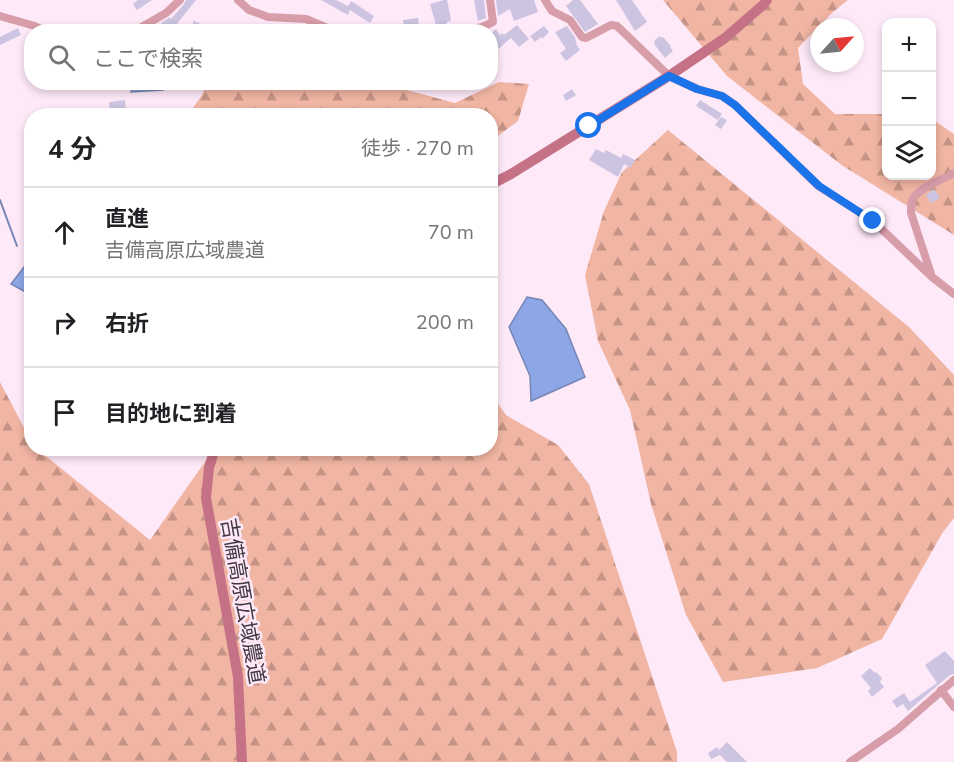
<!DOCTYPE html>
<html lang="ja">
<meta charset="utf-8">
<style>
body{margin:0;font-family:"Nunito Sans","Noto Sans JP",sans-serif;background:#f6f6f6;color:#202124}
.controls{position:absolute;right:18px;top:18px;display:grid;overflow:hidden;border-radius:12px;box-shadow:0 3px 9px #0003}
.controls button{width:54px;height:54px;display:grid;place-items:center;padding:0;border:0;border-bottom:2px solid #e0e0e0;background:#fff;color:#202124;font:30px sans-serif}
.compass{position:absolute;left:810px;top:18px;width:54px;height:54px;border-radius:50%;background:#fff;box-shadow:0 3px 9px #0003;rotate:63deg}
.stop{position:absolute;width:18px;height:18px;margin:-14px;border:4px solid #1a73e8;border-radius:50%;background:#fff}
.stop.end{background:#1a73e8;border-color:#fff;box-shadow:0 2px 6px #0008}
.list{margin:0;padding:0;list-style:none}
h2{display:flex;justify-content:space-between;align-items:center;height:78px;margin:0;padding:0 24px;font-size:26px}
h2 small{font-size:20px;font-weight:400;color:#757577}
.list li{display:grid;grid-template-columns:39px 1fr auto;gap:18px;align-items:center;box-sizing:border-box;height:90px;padding:0 24px;border-top:2px solid #e0e0e0}
.list b{display:block;font-size:22px;white-space:nowrap}
.list p{margin:0;font-size:20px;white-space:nowrap;color:#757577}
.list em{font-size:20px;font-style:normal;color:#757577}
.icon{flex:none;width:33px;height:33px;fill:none;stroke:currentColor;stroke-width:2;stroke-linecap:round;stroke-linejoin:round}
.map{position:relative;flex:none;width:954px;height:762px;overflow:hidden}
.search{position:absolute;background:#fff;box-shadow:0 3px 9px #0003;left:24px;top:24px;width:474px;height:66px;display:flex;align-items:center;gap:15px;box-sizing:border-box;padding:0 21px;border-radius:24px;color:#757577;font-size:22px}
.panel{position:absolute;background:#fff;box-shadow:0 3px 9px #0003;left:24px;top:108px;width:474px;height:348px;border-radius:24px}
.map>svg:first-child{display:block}
.forest{fill:url(#forest-firs)}
.water{fill:#8da7e6;stroke:#7786b4;stroke-width:1.5}
.lines{fill:none;stroke-linecap:round;stroke-linejoin:round}
.stream{stroke:#7786b4;stroke-width:2}
.building{fill:#ccc4e0}
.street{stroke:#d79da8;stroke-width:8}
.secondary{stroke:#c67286;stroke-width:10}
.route{stroke:#1a73e8;stroke-width:8}
.labels{text-anchor:middle;dominant-baseline:central;stroke-width:5;stroke-linejoin:round;paint-order:stroke}
.street-label{font-size:21px;fill:#433941;stroke:#fee9f9}
</style>
<div class="map">
<svg width="954" height="762" viewBox="0 0 954 762">
<defs>
<pattern id="forest-firs" width="22" height="20" patternUnits="userSpaceOnUse" patternTransform="scale(1.5)"><rect width="22" height="20" fill="#f1b5a3"/><path d="M5 1l3.5 6h-7zM16 11l3.5 6h-7z" fill="#c59486"/></pattern>
</defs>
<rect width="100%" height="100%" fill="#fee9f9"/>
<path class="forest" d="M663,0H848L833,12L798,48L803,84L835,114H886V176H932V119L954,134V235L843,166L727,76Z
M499,82L529,84L518,121L491,141L490,116L188,115L202,95L207,83H381L455,103Z
M668,130L909,327L954,375V518L943,532L882,639L817,668L723,682L686,615L651,504L630,410L598,341L585,275L604,211L622,172Z
M0,382L31,441L32,448L37,449L150,540L214,449L490,448L491,394L506,415L558,445L589,484L677,752V762H0Z"/>
<path class="water" d="M138,83V82L164,83L163,90L131,92Z
M31,258V295L11,284Z
M527,297L542,300L566,329L585,377L531,401L530,376L509,327Z"/>
<g class="lines">
<path class="stream" d="M0,200L17,246"/>
</g>
<path class="building" d="M138,0H152L137,10L133,4Z
M186,0H196L176,25L181,32H168L161,23L170,17L171,19L184,4Z
M321,0H336L348,6L351,1L374,16L370,23L350,10L348,15Z
M444,0H447L451,19H450L451,21L447,22L446,24L448,30L420,32V30L436,25L430,4Z
M474,0H484L486,18L478,21Z
M496,0H534L538,12L514,21L510,9L498,16Z
M573,0H580L598,24L585,32L566,6Z
M616,0H632L647,22L635,31Z
M418,18L419,25L404,28L403,20Z
M194,20L197,23L198,22L207,32H190Z
M517,25L529,39L519,47L511,38L496,51L490,44V34L496,29L500,35L502,33L504,35Z
M544,26L549,32L542,39L541,37L535,42L530,36Z
M567,26L576,39L575,40L577,43L576,44L580,50L566,61L560,53L566,49L555,32Z
M18,28L21,35L0,45V37Z
M660,36L662,38L663,37L671,46L670,47L673,51L665,58L654,44L655,43L654,41Z
M572,89L576,95L566,101L563,95Z
M125,100L126,110L110,113L109,102Z
M700,100L722,114L718,120L696,106Z
M721,117L727,120L721,129L715,125Z
M596,149L604,153L606,150L621,158L623,154L635,160L630,168L624,164L618,177L589,160Z
M934,189L940,198L931,203L926,195Z
M945,651L954,661V674L950,675L937,686L908,711L903,704L897,708L892,701L904,693L910,702L937,683L925,665Z
M870,668L875,673L876,672L882,678L880,682L884,687L872,697L868,691L871,688L861,676Z
M727,742L747,762H727L720,755L711,759L708,753L717,747L719,750Z"/>
<g class="lines">
<path class="street" d="M238,0L249,10L268,17L306,19L337,32
M545,0L552,11L570,20L582,37L586,38L611,25L617,26L669,76L697,89L722,96L735,105L818,186L873,221L932,277L954,294
M0,16L35,26L47,32
M133,32L166,13L180,0
M458,32L482,27L493,22L490,0
M931,274L911,213C911,209 911,203 913,199C918,188 943,179 954,173
M941,690L954,707
M850,762L898,729L954,680"/>
<path class="secondary" d="M490,185L511,174L669,76L725,38L763,5L767,0
M215,448L209,468L206,498L238,677L242,762"/>
</g>
<g class="lines">
<path class="route" d="M589,126L669,76L697,89L722,96L735,105L819,186L873,221"/>
</g>
<g class="labels">
<g class="street-label">
<text transform="translate(243 601) rotate(80)">吉備高原広域農道</text>
</g>
</g>
</svg>
<div class="controls">
<button>+</button>
<button>−</button>
<button><svg class="icon" aria-label="layers" viewBox="0 0 24 24"><path d="M12 4l9 5-9 5-9-5zM3 14l9 5 9-5"/></svg></button>
</div>
<svg class="compass" viewBox="-18 -18 36 36"><path d="M0-13l5 13h-10z" fill="#e53935"/><path d="M0 13l5-13h-10z" fill="#757577"/></svg>
<div class="stop" style="left:589px;top:126px"></div>
<div class="stop end" style="left:873px;top:221px"></div>
<div class="search"><svg class="icon" aria-label="search" viewBox="0 0 24 24"><circle cx="10" cy="10" r="6"/><path d="M15 15l6 6"/></svg>ここで検索</div>
<section class="panel">
<h2>4 分<small>徒歩 · 270 m</small></h2>
<ul class="list">
<li><svg class="icon" aria-label="ahead" viewBox="0 0 24 24"><path d="M12 20V5M6 11l6-6 6 6"/></svg><div><b>直進</b><p>吉備高原広域農道</p></div><em>70 m</em></li>
<li><svg class="icon" aria-label="right" viewBox="0 0 24 24"><path d="M7 20v-9h11M14 6l5 5-5 5"/></svg><div><b>右折</b></div><em>200 m</em></li>
<li><svg class="icon" aria-label="arrive" viewBox="0 0 24 24"><path d="M6 21V4h12l-3 4 3 4H6"/></svg><div><b>目的地に到着</b></div></li>
</ul>
</section>
</div>
